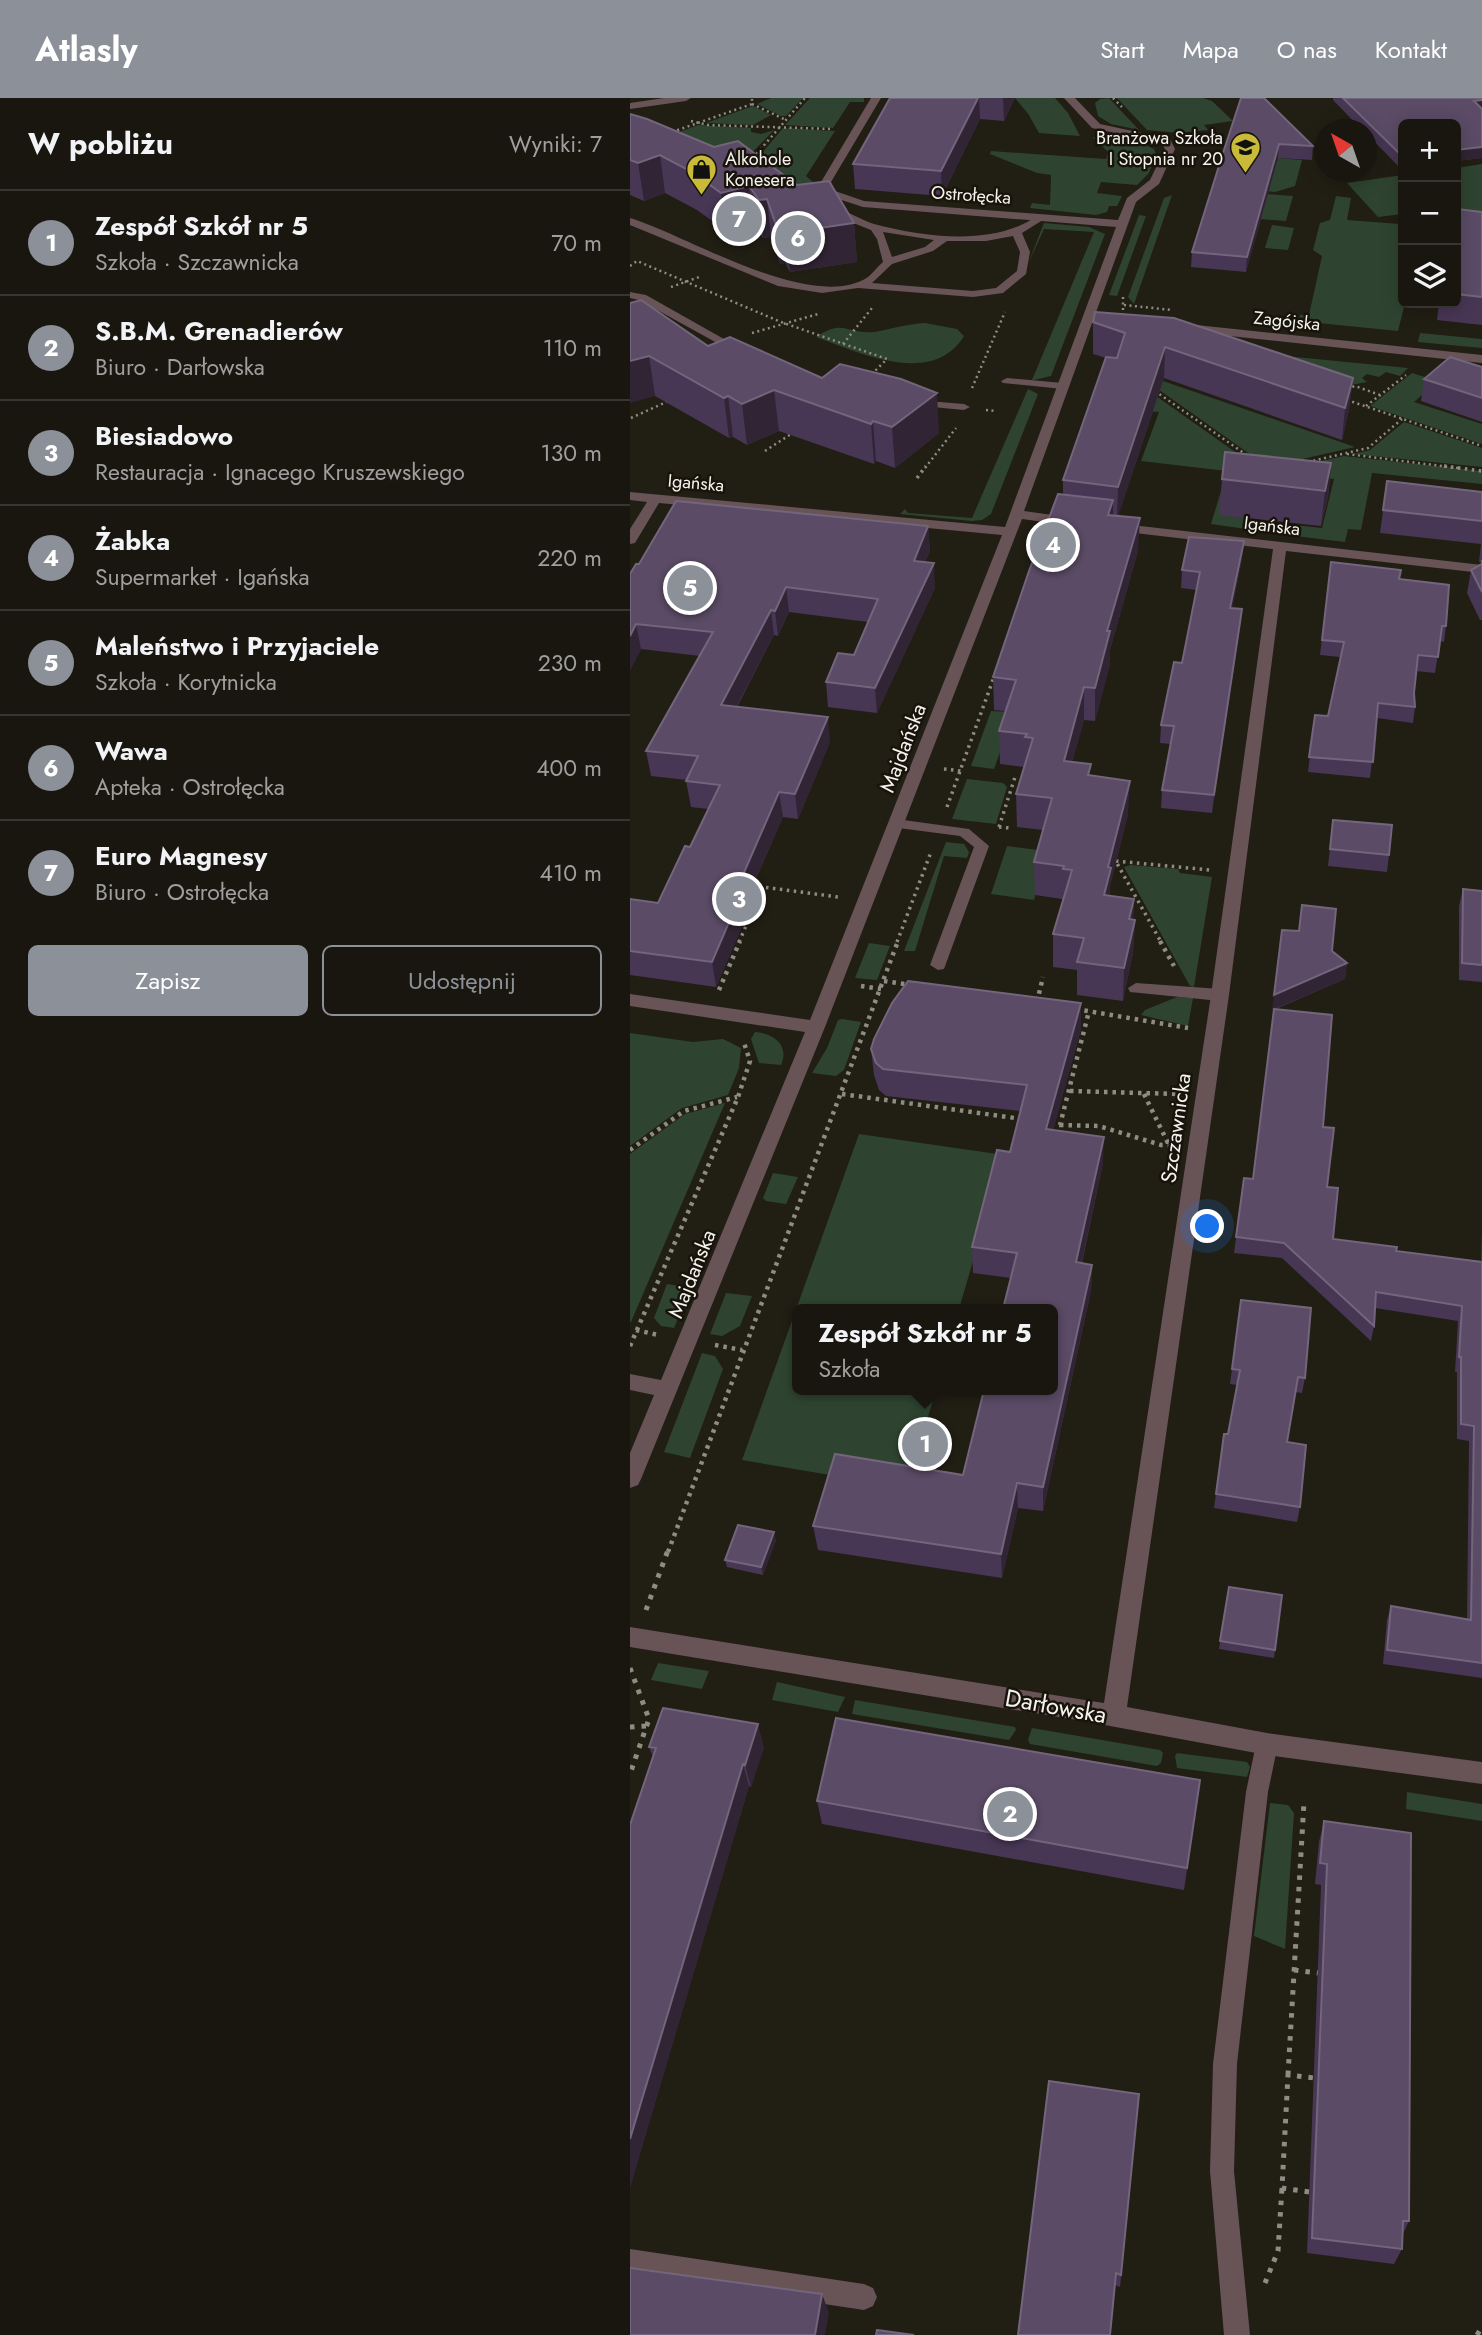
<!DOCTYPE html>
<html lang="pl">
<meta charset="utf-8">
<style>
body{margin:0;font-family:Jost,sans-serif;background:#26231d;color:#f1f3f6}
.controls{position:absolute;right:21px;top:21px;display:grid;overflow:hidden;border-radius:10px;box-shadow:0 4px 18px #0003}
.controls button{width:63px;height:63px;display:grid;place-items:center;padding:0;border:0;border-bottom:2px solid #37352f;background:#19160f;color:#f1f3f6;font:35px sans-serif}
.compass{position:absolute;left:684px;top:21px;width:63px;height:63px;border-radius:50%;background:#19160f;box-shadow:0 4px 18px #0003;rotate:320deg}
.you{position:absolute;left:578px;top:1129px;width:24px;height:24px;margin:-18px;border:5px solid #fff;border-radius:50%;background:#1a73e8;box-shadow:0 0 0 10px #1a73e833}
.badge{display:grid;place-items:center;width:46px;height:46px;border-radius:50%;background:#8c9099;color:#fff;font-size:23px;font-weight:700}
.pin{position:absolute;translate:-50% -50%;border:4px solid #fff;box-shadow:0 2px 7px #0006}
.popup{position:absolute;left:162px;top:1206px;width:266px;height:91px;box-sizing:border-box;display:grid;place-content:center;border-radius:10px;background:#19160f;filter:drop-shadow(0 2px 5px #0005);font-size:23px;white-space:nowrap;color:#9f9f9e}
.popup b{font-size:26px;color:#f1f3f6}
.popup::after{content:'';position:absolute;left:50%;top:100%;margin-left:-14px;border:14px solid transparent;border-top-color:#19160f}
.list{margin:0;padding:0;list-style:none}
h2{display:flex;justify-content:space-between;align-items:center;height:91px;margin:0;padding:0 28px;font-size:30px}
h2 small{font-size:23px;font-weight:400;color:#9f9f9e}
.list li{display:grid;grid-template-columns:46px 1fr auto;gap:21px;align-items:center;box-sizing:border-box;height:105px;padding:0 28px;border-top:2px solid #37352f}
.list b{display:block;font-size:26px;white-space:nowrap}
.list p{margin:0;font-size:23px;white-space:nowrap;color:#9f9f9e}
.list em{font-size:23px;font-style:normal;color:#9f9f9e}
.actions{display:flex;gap:14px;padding:21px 28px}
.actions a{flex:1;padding:16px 0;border:2px solid #8c9099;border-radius:10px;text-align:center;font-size:24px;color:#8c9099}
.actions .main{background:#8c9099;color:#fff}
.icon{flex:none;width:38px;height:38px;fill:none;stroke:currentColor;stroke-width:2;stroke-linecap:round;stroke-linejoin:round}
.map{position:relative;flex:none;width:852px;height:2237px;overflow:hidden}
header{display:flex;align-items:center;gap:42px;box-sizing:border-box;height:98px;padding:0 35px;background:#8c9099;color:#fff}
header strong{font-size:33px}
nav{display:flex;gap:38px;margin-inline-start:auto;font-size:24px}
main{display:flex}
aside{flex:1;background:#19160f}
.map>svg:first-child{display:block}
.green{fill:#2e4430}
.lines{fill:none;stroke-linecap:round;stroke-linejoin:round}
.path-far3{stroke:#8f8c84;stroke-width:2.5;stroke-dasharray:2 3.5;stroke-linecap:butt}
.path-far2{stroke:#8f8c84;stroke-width:3.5;stroke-dasharray:2.5 4.5;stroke-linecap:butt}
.path-far1{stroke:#8f8c84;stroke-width:4.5;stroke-dasharray:3.5 5;stroke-linecap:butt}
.path{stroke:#8f8c84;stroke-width:5;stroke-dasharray:4.5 7;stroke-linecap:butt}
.service{fill:#685357;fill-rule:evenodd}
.minor{fill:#685357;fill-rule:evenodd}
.wall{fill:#483655}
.shaded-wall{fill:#312434}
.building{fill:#5b4b66;stroke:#73657b;stroke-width:2}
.labels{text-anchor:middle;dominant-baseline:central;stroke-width:5;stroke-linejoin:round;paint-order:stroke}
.far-poi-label{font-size:18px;fill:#f5f3ed;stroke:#18140b;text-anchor:end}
.far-street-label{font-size:18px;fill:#f5f3ed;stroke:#18140b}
.street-label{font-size:21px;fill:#f5f3ed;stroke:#18140b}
.near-street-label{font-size:24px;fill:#f5f3ed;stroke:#18140b}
</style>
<header>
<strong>Atlasly</strong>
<nav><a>Start</a><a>Mapa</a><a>O nas</a><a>Kontakt</a></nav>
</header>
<main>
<aside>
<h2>W pobliżu<small>Wyniki: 7</small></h2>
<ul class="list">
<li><span class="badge">1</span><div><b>Zespół Szkół nr 5</b><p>Szkoła · Szczawnicka</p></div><em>70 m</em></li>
<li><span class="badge">2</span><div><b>S.B.M. Grenadierów</b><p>Biuro · Darłowska</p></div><em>110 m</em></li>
<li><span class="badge">3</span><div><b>Biesiadowo</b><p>Restauracja · Ignacego Kruszewskiego</p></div><em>130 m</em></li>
<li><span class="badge">4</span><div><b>Żabka</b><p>Supermarket · Igańska</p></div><em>220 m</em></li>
<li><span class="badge">5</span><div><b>Maleństwo i Przyjaciele</b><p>Szkoła · Korytnicka</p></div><em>230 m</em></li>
<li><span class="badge">6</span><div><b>Wawa</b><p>Apteka · Ostrołęcka</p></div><em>400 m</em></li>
<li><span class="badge">7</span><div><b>Euro Magnesy</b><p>Biuro · Ostrołęcka</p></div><em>410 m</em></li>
</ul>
<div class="actions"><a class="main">Zapisz</a><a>Udostępnij</a></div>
</aside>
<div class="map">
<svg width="852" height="2237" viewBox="0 0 852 2237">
<rect width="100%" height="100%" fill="#211e14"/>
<path class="green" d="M141,0H173L156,18H151L127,6Z
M180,0H234V4H220L203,30L155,27Z
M385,0H425L438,15L450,38L409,35L399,17Z
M479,0L509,32L481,26L468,18L465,5L470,1Z
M487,0H573L582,3L603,23L574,27L578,32L549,35L517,32Z
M123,8L141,17L123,27L76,25Z
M68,27L121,30V34L131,36L144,32L113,64L36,39Z
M153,30L205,33L176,78L183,84L166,90L121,68Z
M463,39L504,42L524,51L526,56L519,75L507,87L471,84L467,95L492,98L487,108H479L477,114L466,117L400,110L402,105L420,107L421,77L407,75L360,56L361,53L476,61L478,54Z
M648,60L672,62L665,88L645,94L637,93Z
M852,66V118L826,116V70Z
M773,77L775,205L768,233L668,223L670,217H679L692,158L683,152L690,125L700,122L706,98L721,100L717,122L770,126L772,116L748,119L717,85Z
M637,96L663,98L656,123L629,121Z
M542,97L504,206L498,199L534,100Z
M509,117L516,118L487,198L479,197Z
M414,125L459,129L475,136L421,278L404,282H402L464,134L414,131L398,166Z
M642,127L664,130L658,152L635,150Z
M295,225L327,231L334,238C302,290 228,254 186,239C215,220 216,237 245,234C261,231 277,226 295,225Z
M790,235L852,241V250L788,244Z
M655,258L778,270L770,278L756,274L749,279L737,276L732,280L737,284L692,292Z
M488,271L632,373L616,431L581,426L597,373L511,363L529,314L496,311Z
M501,272L725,349L638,369Z
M782,275L808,283L784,304L852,326V346L740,308Z
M398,291L408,296L361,416L352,422L342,423L270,416L275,411L278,415L342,420Z
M774,324L852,350V369L723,356L740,352Z
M714,358L852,373V386L742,375L731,432L718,431L715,444L648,436L632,428L635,424L692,430L704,381L641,374Z
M361,613L384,614L364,671L341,668Z
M337,681L373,685L377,689L366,726L322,721Z
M316,744L334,746L339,754L337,760L314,758L285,853H274Z
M377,748L417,753L404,802L361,796Z
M501,767L548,771L550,775L582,779L564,889L560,888L494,769Z
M239,845L260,848L247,882L225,880Z
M547,899L563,900L558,928L511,917L515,912Z
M212,921L231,924L214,972L206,978L182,975L197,950L208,922Z
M125,934C143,935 160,947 151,967L129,965L121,941Z
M0,935L63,944L93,941L111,950L109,970L98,997L52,1010L0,1048Z
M95,1005L1,1224H0V1056L55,1016Z
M229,1036L374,1057L329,1211H167V1292H306L277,1390L112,1362Z
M143,1075L168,1079L156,1106L136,1103L133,1100Z
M37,1186L61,1190L44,1230L31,1228L24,1220Z
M96,1195L122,1198L110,1228L92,1238L80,1236Z
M72,1255L85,1258L93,1271L60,1360L34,1354Z
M28,1565L79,1573L72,1591L21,1582Z
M147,1584L215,1599L208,1614L142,1602Z
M225,1602L385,1629L386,1632L379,1642L222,1616Z
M402,1630L530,1652L533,1655L531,1665L527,1668L400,1646L398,1642Z
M547,1655L617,1664L620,1669L617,1679L547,1670L545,1658Z
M777,1694L852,1706V1723L776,1711Z
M640,1705L658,1707L664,1715L655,1851L624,1838Z"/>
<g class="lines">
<path class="path-far3" d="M483,0L492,9
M122,6L156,22
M61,23L78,27L202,31
M42,34L122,6V1
M123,60L175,0
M0,168L7,163L151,224L257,261L241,277
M41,189L72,178
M493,199V221
M494,207L542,212
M122,235L188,216
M213,246L242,210
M342,290L375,214
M717,290L725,288L750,297
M525,293L618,358
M717,302L852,348
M736,308L776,277
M356,312L365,313
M1,320L41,302
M135,353L164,334
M717,356L828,370
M678,364L738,350L772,321
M295,370L326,330"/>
<path class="path-far2" d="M814,368L852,373
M287,380L296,368
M314,671L331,673
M317,709L364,579
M369,729L380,730
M369,729L385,679
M484,760L531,844
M486,763L580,772
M109,844L133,789L208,799
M267,844L301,754"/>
<path class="path-far1" d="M530,843L544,868
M254,883L282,887
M231,888L251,891
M89,892L110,843
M407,904L413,879
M446,911L558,930
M440,993L548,996
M212,996L392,1021
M514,996L538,1045
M421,1025L430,1027L459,913
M430,1027L469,1028L531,1047H541
M0,1052L54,1013L107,999
M6,1232L28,1237
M85,1247L112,1252
M0,1248L108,999L120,963L114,945
M38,1454L268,843"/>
<path class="path" d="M16,1512L38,1452
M0,1570L19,1621L0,1676
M0,1629L16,1628
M664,1872L688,1875
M658,1977L674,1704
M679,2094L652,2090L658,1977L684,1980
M635,2185L648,2153L652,2090
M847,2237L852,2229"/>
<path class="service" d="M198,111C213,109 230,122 244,126C294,139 363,149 407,118L416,120L392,135L400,154L396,176L373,195L343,199L228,190L192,195L148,188L0,127V120C57,137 182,216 238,179C243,175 248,168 253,164L247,141L241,132L198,115ZM253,134L304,142L295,149L262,159ZM383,138L390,154L387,173L366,190L343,193L242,185L262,166L303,153L317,143H356Z
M0,194L16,197L117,254L107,256L9,202L0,200Z
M377,280L433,285L439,288L433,291L373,285L371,283Z
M285,302L334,306L340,309L334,312L281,307L279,305Z
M266,721L339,731L359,748L314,871L308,872L300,867L344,749L330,738L261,729L259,726L261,723Z
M506,885L590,891L598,897L590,903L500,894L498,890Z
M637,1636L645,1639L648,1646L638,1694L607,1966L604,2073L620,2237H594L580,2073L583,1966L616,1694L626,1646L629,1639Z
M0,2151L234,2186L243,2190L247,2199L243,2208L234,2212L0,2177Z"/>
<path class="minor" d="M34,0H61L56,3L0,11V5Z
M241,0H251L201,84L205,93L234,103L488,122L497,100L520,82L535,51L532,45L462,30L434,0H445L470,26L540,41L545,51L529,86L506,104L394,413L444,420L451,424L444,428L392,421L195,929L11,1381L8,1387L0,1390V1355L24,1297L0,1292V1276L31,1282L175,934L0,908V896L180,922L372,437L29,405L5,445L0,446V431L17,404L0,402V394L375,429L486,129L233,109L196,97L191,84Z
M557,226L852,257V265L553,233L551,230Z
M484,425L852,467V475L656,453L599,897L497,1609L637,1635L852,1664V1686L637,1657L453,1623L0,1549V1529L474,1605L581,897L643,451L479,432V426Z"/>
</g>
<path class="wall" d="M259,0H385L374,23L350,21L312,98L225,91L223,66L259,3Z
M611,0L683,48L682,62L648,60L616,174L561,169L562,154Z
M703,0H852V60L826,63V26H773V70L771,71L737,36V32H732L703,2Z
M0,16L167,87L224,125L227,164L160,174L155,165L150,166L141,139L133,140L123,126L96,133L67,112L35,95L14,103L0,97Z
M852,114V227L807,222L809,205H826V118Z
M0,205L78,248L309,335L265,370L246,363L244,366L149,333L117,347L103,339L99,340L25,298Z
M463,224L723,280L719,312L712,342L534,280L488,418L508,453L480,552V566L465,623L454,622L442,664L461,678L498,716L480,788V798L504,801L503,821L505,822L503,855L493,903L447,897V872L423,869V836L432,804V801L405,797L404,764L413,732L387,729L386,696L394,669L370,666L369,633L375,613L364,612L363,579L433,396V382L476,260L463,256Z
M852,269V324L791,303L794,281Z
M701,365L698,400L691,428L589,417L592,381Z
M757,383L852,394V522H850L837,495L841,472L850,467L851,464H849L851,446L750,435Z
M298,428L300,453L295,464L305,490L247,615L198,609L196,584L224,557L238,524L159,514L148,538L144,537L107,609L200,644L168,721L153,719L114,808L116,819L86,889L0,877V801L28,805L60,749L78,711L61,709L56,683L57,682L21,678L16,653L70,558L11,551L0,572V476L9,466Z
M612,461L602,510L612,511L610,529L582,715L531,710L532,692L541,646L530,645L531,627L552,565L566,492L551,490L552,472Z
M701,464L769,481L816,528L814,544L810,543L805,575L786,573L784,595L785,609L783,625L747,620L740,680L678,674L685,617L698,618L710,559L690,557Z
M703,722L759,757L757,774L698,768Z
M833,791L852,793V884L829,882V808Z
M702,853L717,865L715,881L646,911L693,1029L697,1089L703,1141L766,1153L851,1163L852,1133V1580L753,1566L757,1522L761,1508L837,1521L839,1343L827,1341V1274H825L828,1223L745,1210L744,1228L741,1243L652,1160L604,1155L614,1080L623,1081L644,911L642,912Z
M451,931L423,1032L473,1065L452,1165L462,1167L461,1193L413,1413L388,1410L372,1480L188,1452L183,1428L333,1377L381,1180L343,1175L342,1149L380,1054L390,1013L256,998L249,992L244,977L241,951Z
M611,1202L675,1280L672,1295L665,1294L657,1344L670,1409L667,1424L584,1410L594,1336H598L607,1287L600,1286Z
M146,1442L133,1477L97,1469L95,1462Z
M599,1489L652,1497L644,1560L589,1551Z
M19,1649H134L121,1689L119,1688L0,2089V1727L23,1659Z
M570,1682L554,1792L192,1726L187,1703Z
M694,1723L779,2123L772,2138V2151L764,2166L677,2155L691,1787L685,1786L689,1744Z
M509,1996L490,2189L485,2187L388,2237Z"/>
<path class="shaded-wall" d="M348,0H349L350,21L312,98L311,73Z
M373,0H385L374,23Z
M852,2V13L844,3Z
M649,46L648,60L616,174L617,159Z
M852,49V60L826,63V52Z
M30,57L35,95L14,103L8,65Z
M773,59V70L771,71Z
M119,88L123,126L96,133L91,95Z
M137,101L141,139L133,140L129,102Z
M224,125L227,164L160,174L156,135Z
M151,126L155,165L150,166L146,127Z
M535,249L534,280L487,421L488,389Z
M19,258L25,298L0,305V263Z
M723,280L719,312L712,342L715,310Z
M144,292L149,333L117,347L112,306Z
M307,295L309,335L265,370L262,329Z
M98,298L103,339L99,340L94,300Z
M243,323L246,363L244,366L241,326Z
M701,365L698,400L691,428L695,393Z
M483,402V434L478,417Z
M510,420L508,453L480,552V566L465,623V590L477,533Z
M298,428L300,453L286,488L284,463Z
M614,443L612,461L599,528L600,510Z
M304,465L305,490L247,615L245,590Z
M156,489L159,514L148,538L145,513Z
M612,511L610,529L582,715L584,697Z
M141,512L144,537L94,632L91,607Z
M6,526L11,551L0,572V538Z
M454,589V622L434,696V663Z
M198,619L200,644L168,721L165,696Z
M500,683L498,716L480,788V803L474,797L478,769Z
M149,694L153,719L114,808L116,819L86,889L82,864L106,793Z
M504,801L503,831L505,822L503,855L493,903L494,870L499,821Z
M717,865L715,881L642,912L644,897Z
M451,905V931L416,1058V1031Z
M474,1039L473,1065L446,1190V1164Z
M462,1167L461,1193L413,1413V1389Z
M387,1385L388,1410L372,1480L371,1456Z
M144,1434L146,1442L133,1477L131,1469Z
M128,1626L134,1649L121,1689L115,1667Z
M113,1666L119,1688L0,2089V2041Z
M192,2196L199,2215L195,2237H185Z"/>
<path class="building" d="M260,0H348L311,73L223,66Z
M611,0H634L683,48L649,46L617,159L562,154L593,55Z
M713,0H852V2L844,3L852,11V49L826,52V26H773V59Z
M0,16L17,21L84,49L108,43L167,87L199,83L224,125L156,135L151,126L146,127L137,101L129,102L119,88L91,95L62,74L30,57L8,65L0,62Z
M827,111L852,114V199L826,196V118Z
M11,202L78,248L100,239L192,280L210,266L271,281L307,295L262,329L243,323L241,326L144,292L112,306L98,298L94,300L19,258L0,263V205Z
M465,214L544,220L723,280L715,310L535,249L488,389L433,382L476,259L487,260L495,235L463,224Z
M820,259L852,269V300L794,281Z
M595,354L701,365L695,393L592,381Z
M757,383L852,394V423L753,412Z
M428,396L483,402L478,417L510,420L477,533H480L465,590L454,589L434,663L461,666L458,677L500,683L478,769L481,770L474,797L504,801L499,821L505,822L494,870L447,864L454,840L423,836L442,772L433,771L434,768L404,764L422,700L386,696L403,640L395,639L397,636L369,633L386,582L363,579L399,473Z
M46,403L298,428L284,463L304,465L245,590L196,584L208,555L224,557L248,501L156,489L145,513L141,512L91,607L198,619L165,696L149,694L106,793L112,794L82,864L0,853V801L28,805L55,748L60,749L90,687L56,683L68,658L16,653L83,534L6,526L0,538V476L6,466H9Z
M559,439L614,443L600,510L612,511L584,697L532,692L544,628L531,627L544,564L552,565L570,474L552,472Z
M852,462V494L841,472L852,466Z
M701,464L771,472L769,481L819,487L816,528H812L808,559L788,557L784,595L785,609L748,605L743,664L679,659L685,617L698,618L714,544L692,542Z
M703,722L762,727L759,757L700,751Z
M833,791L852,793V867L832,865Z
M672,807L706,811L702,853L717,865L644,897L652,832L669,833Z
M278,883L451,905L416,1031L474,1039L446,1164L462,1167L413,1389L387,1385L371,1456L183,1428L205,1356L333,1377L354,1292H423V1211H373L387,1155L342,1149L367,1052L380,1054L397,987L253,971L246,965L241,951L244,941L262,905Z
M644,911L702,917L693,1029L704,1030L697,1089L708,1090L703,1141L767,1149L766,1153L852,1164V1565L757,1552L761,1508L841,1522L844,1328L831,1326V1259H829L832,1208L746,1194L744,1228L654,1145L606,1139L614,1080L623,1081Z
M611,1202L681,1210L675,1280L668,1279L657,1344L676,1347L670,1409L586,1396L594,1336H598L610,1272L602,1271Z
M108,1427L144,1434L131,1469L95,1462Z
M599,1489L652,1497L645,1552L590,1543Z
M33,1610L128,1626L115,1667L113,1666L0,2041V1727L26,1650L19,1649Z
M206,1620L570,1682L557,1770L187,1703Z
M694,1723L781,1735L779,2123H773L772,2151L682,2140L697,1766L690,1765Z
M419,1983L509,1996L491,2177L486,2175L480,2237H388Z
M0,2170L192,2196L185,2237H0Z
M247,2232L284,2237H246Z"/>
<defs>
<symbol id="school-pin" viewBox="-11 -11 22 30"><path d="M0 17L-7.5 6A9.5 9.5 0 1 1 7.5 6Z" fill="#caba3a" stroke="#18140b"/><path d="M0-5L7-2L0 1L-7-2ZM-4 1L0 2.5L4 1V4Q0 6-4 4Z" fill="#111"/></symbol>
<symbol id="shop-pin" viewBox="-11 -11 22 30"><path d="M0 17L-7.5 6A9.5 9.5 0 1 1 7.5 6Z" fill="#caba3a" stroke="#18140b"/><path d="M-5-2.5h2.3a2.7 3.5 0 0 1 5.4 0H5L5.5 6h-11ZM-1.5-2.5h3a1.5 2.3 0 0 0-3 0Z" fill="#111"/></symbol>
</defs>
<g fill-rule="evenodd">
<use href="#school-pin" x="598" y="32" width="35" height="47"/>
<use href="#shop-pin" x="54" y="54" width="35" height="47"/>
</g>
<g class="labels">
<g class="far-poi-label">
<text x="593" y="40">Branżowa Szkoła<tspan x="593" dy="21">I Stopnia nr 20</tspan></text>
<text x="95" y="61" text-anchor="start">Alkohole<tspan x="95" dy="21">Konesera</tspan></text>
</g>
<g class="far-street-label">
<text transform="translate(341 97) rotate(4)">Ostrołęcka</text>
<text transform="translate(657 223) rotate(6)">Zagójska</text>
<text transform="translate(66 385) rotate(5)">Igańska</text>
<text transform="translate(642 428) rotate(7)">Igańska</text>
</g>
<g class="street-label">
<text transform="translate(273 650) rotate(-69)">Majdańska</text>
<text transform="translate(546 1030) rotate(-82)">Szczawnicka</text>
<text transform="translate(62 1176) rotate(-68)">Majdańska</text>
</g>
<g class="near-street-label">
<text transform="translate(426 1608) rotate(10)">Darłowska</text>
</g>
</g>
</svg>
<div class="controls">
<button>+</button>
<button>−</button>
<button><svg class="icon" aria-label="layers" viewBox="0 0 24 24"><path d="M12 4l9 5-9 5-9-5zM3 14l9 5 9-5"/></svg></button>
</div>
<svg class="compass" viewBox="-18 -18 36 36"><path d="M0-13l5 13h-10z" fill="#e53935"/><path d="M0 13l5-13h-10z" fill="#9f9f9e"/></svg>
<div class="you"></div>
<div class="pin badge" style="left:295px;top:1346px">1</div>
<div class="popup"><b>Zespół Szkół nr 5</b>Szkoła</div>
<div class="pin badge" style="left:380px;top:1716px">2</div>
<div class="pin badge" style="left:109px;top:801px">3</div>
<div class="pin badge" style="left:423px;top:447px">4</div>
<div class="pin badge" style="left:60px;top:490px">5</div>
<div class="pin badge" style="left:168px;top:140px">6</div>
<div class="pin badge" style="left:109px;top:121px">7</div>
</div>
</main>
